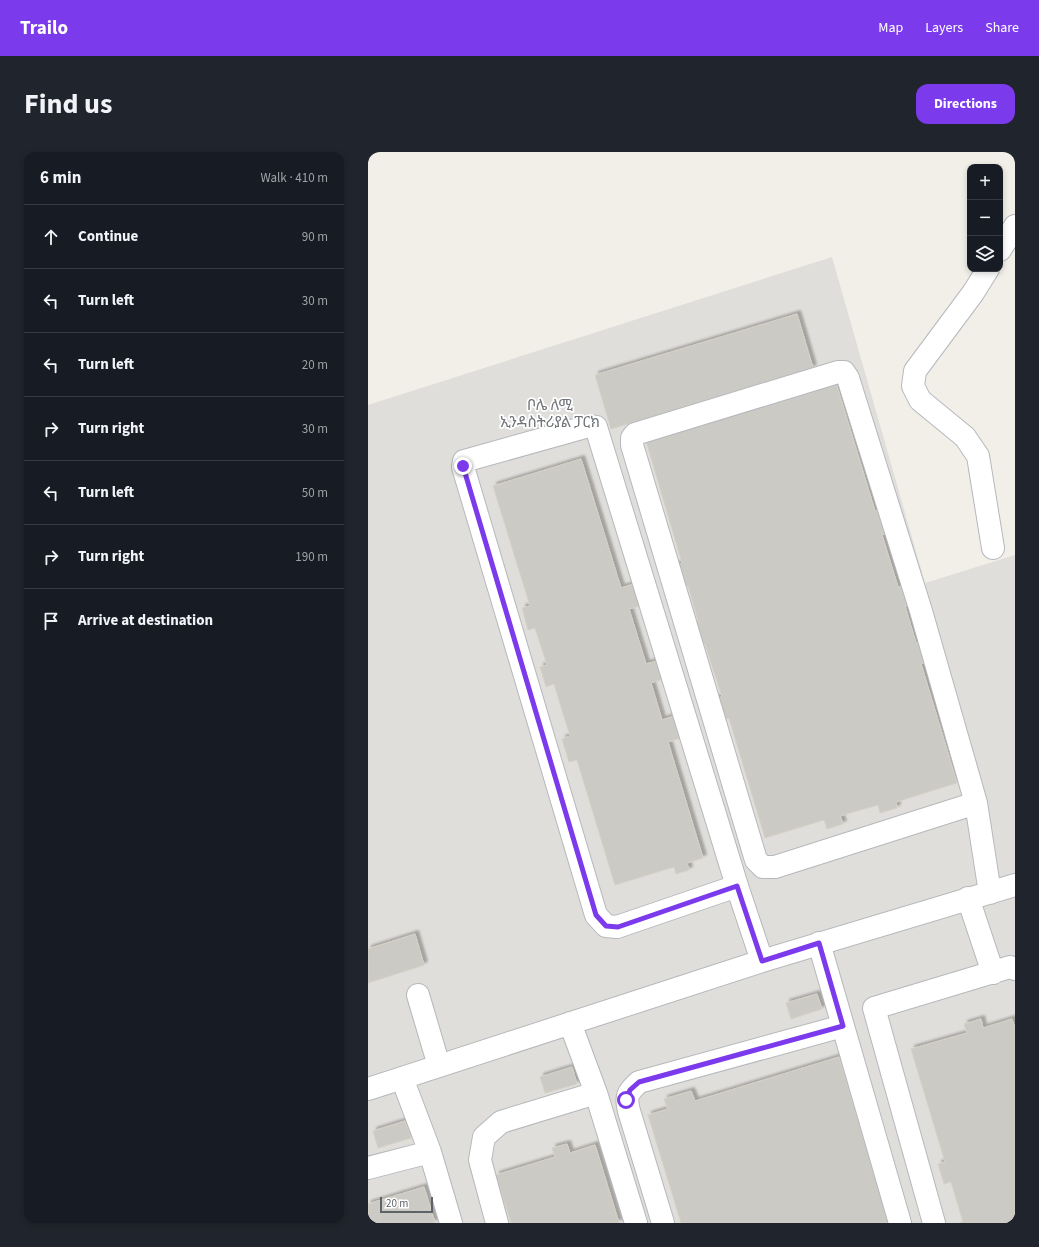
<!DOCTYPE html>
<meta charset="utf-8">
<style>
body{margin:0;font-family:"Source Sans 3","Noto Sans Ethiopic",sans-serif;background:#20242c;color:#f1f3f6}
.controls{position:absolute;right:12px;top:12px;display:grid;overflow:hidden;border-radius:8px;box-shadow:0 2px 6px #0003}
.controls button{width:36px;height:36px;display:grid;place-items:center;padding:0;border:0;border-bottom:1px solid #363941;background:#171b24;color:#f1f3f6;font:20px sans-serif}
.scale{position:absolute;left:12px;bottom:10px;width:53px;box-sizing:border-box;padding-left:4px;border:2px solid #5f6368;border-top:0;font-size:11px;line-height:14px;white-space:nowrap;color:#5f6368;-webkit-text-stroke:3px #fff;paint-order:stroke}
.stop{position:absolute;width:12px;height:12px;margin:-9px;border:3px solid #7c3aed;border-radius:50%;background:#fff}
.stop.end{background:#7c3aed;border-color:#fff;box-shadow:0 1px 4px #0008}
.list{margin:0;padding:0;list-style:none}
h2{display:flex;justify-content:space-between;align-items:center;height:52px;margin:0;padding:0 16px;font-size:17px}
h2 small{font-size:13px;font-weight:400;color:#9ea1a6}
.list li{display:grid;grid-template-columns:26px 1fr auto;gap:12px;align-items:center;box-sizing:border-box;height:64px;padding:0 16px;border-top:1px solid #363941}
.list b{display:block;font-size:15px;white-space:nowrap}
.list em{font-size:13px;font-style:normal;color:#9ea1a6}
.icon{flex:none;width:22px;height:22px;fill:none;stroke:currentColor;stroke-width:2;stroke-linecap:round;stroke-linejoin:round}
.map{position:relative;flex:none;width:647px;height:1071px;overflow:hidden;border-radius:12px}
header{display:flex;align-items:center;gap:24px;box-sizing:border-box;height:56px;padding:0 20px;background:#7c3aed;color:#fff}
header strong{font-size:19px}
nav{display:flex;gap:22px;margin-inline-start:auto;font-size:14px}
.intro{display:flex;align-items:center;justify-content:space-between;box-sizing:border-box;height:96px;padding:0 24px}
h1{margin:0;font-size:28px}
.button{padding:10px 18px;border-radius:12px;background:#7c3aed;color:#fff;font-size:14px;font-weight:700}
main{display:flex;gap:24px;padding:0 24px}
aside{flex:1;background:#171b24;border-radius:12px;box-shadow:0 2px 6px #0003}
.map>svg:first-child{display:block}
.industrial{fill:#e0deda}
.building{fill:#cccac5;stroke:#d6d1c6;filter:url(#shadow)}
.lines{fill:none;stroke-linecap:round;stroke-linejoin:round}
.minor-casing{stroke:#b5b8bc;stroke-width:24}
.minor{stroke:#fff;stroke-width:22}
.route{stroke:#7c3aed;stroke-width:5}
.labels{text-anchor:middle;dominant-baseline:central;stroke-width:3.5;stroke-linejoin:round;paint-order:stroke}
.quarter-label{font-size:15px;fill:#70757a;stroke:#fff}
</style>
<header>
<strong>Trailo</strong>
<nav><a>Map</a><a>Layers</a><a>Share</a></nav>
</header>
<div class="intro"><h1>Find us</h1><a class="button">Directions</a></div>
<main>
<aside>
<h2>6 min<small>Walk · 410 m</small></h2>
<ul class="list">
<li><svg class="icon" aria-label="ahead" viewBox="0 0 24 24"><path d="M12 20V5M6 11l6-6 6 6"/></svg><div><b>Continue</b></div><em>90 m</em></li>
<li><svg class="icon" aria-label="left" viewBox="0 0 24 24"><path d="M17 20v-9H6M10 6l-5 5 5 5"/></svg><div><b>Turn left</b></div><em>30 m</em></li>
<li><svg class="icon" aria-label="left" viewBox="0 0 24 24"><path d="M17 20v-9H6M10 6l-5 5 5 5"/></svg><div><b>Turn left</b></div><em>20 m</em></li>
<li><svg class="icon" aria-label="right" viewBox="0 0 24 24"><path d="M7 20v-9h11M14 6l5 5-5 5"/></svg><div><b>Turn right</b></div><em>30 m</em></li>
<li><svg class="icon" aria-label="left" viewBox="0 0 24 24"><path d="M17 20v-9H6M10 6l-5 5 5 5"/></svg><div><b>Turn left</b></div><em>50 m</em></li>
<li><svg class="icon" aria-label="right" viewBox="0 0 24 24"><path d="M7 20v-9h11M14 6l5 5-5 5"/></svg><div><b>Turn right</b></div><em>190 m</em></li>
<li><svg class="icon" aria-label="arrive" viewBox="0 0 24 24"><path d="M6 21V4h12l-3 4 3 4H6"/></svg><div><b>Arrive at destination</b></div></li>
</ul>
</aside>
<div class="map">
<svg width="647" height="1071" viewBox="0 0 647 1071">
<defs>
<filter id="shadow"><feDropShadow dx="3.5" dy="-3.5" stdDeviation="1" flood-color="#0004"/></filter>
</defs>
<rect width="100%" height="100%" fill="#f1efe8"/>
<path class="industrial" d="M464,105L557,431L647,403V1071H0V253Z"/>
<path class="building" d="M429,162L445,216L243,277L227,223Z
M468,231L507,359L513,357L520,381L514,383L530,435L536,434L542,453L537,454L548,491L553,490L559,510L553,512L589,631L528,650L529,656L512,661L510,653L472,664L475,672L459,677L456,668L397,686L361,566L352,569L346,547L354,545L337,492L329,494L323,474L331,472L320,434L312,437L305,414L314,411L278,289Z
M213,307L253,436L266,432L272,454L261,457L278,512L289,509L295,527L283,531L294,568L306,564L313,586L300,590L335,706L319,711L321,718L308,722L306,715L247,733L209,608L201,610L194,587L202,584L186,532L178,535L172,515L179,513L167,476L160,478L154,456L162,454L125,334Z
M47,782L56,813L0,831V797Z
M449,842L454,857L423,867L418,851Z
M613,867L615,876L644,867L647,876V1071H591L595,1070L583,1030L576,1032L570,1012L577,1010L543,897L599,881L596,872Z
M471,905L509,1031L524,1071H313L280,963L300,957L296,947L323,939L327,949Z
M204,915L209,932L177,941L172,925Z
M37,969L43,986L10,996L5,979Z
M199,992L202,1001L227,993L251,1071H143L128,1023L187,1005L184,996Z
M56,1035L67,1071H0V1052Z"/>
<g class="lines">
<defs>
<path id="minor" d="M632,98L647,74
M620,117L605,141L547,219L545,234L552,248L597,285L610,304L625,396
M608,651L407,715H395L388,708L264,293V286L267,282L470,220H476L480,226L553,459L608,651L622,741
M369,734L249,775L238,774L228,763L95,315L96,309L221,274L228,275L369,734L394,809
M600,746L625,821
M451,791L532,1071
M50,843L71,914
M202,871L228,941L268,1071
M34,926L62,1000L83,1071
M0,937L394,809L647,733
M0,1016L62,1000
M129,1071L112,1008L116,985L133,970L228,941
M295,1071L261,959C257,944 260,940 271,930L475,874
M566,1071L506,856L642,815L647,817"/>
</defs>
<use href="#minor" class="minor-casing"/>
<use href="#minor" class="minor"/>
</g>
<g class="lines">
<path class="route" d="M95,314L228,763L238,774L250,775L369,734L394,809L451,791L475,874L271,930L262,938L258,948"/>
</g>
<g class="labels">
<g class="quarter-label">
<text x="182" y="253">ቦሌ ለሚ<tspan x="182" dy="17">ኢንዳስትሪያል ፓርክ</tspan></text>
</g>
</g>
</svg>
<div class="controls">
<button>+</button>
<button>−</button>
<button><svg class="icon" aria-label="layers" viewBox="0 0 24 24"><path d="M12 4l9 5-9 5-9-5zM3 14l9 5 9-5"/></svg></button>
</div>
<div class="scale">20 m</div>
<div class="stop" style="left:258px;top:948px"></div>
<div class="stop end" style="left:95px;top:314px"></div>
</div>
</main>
